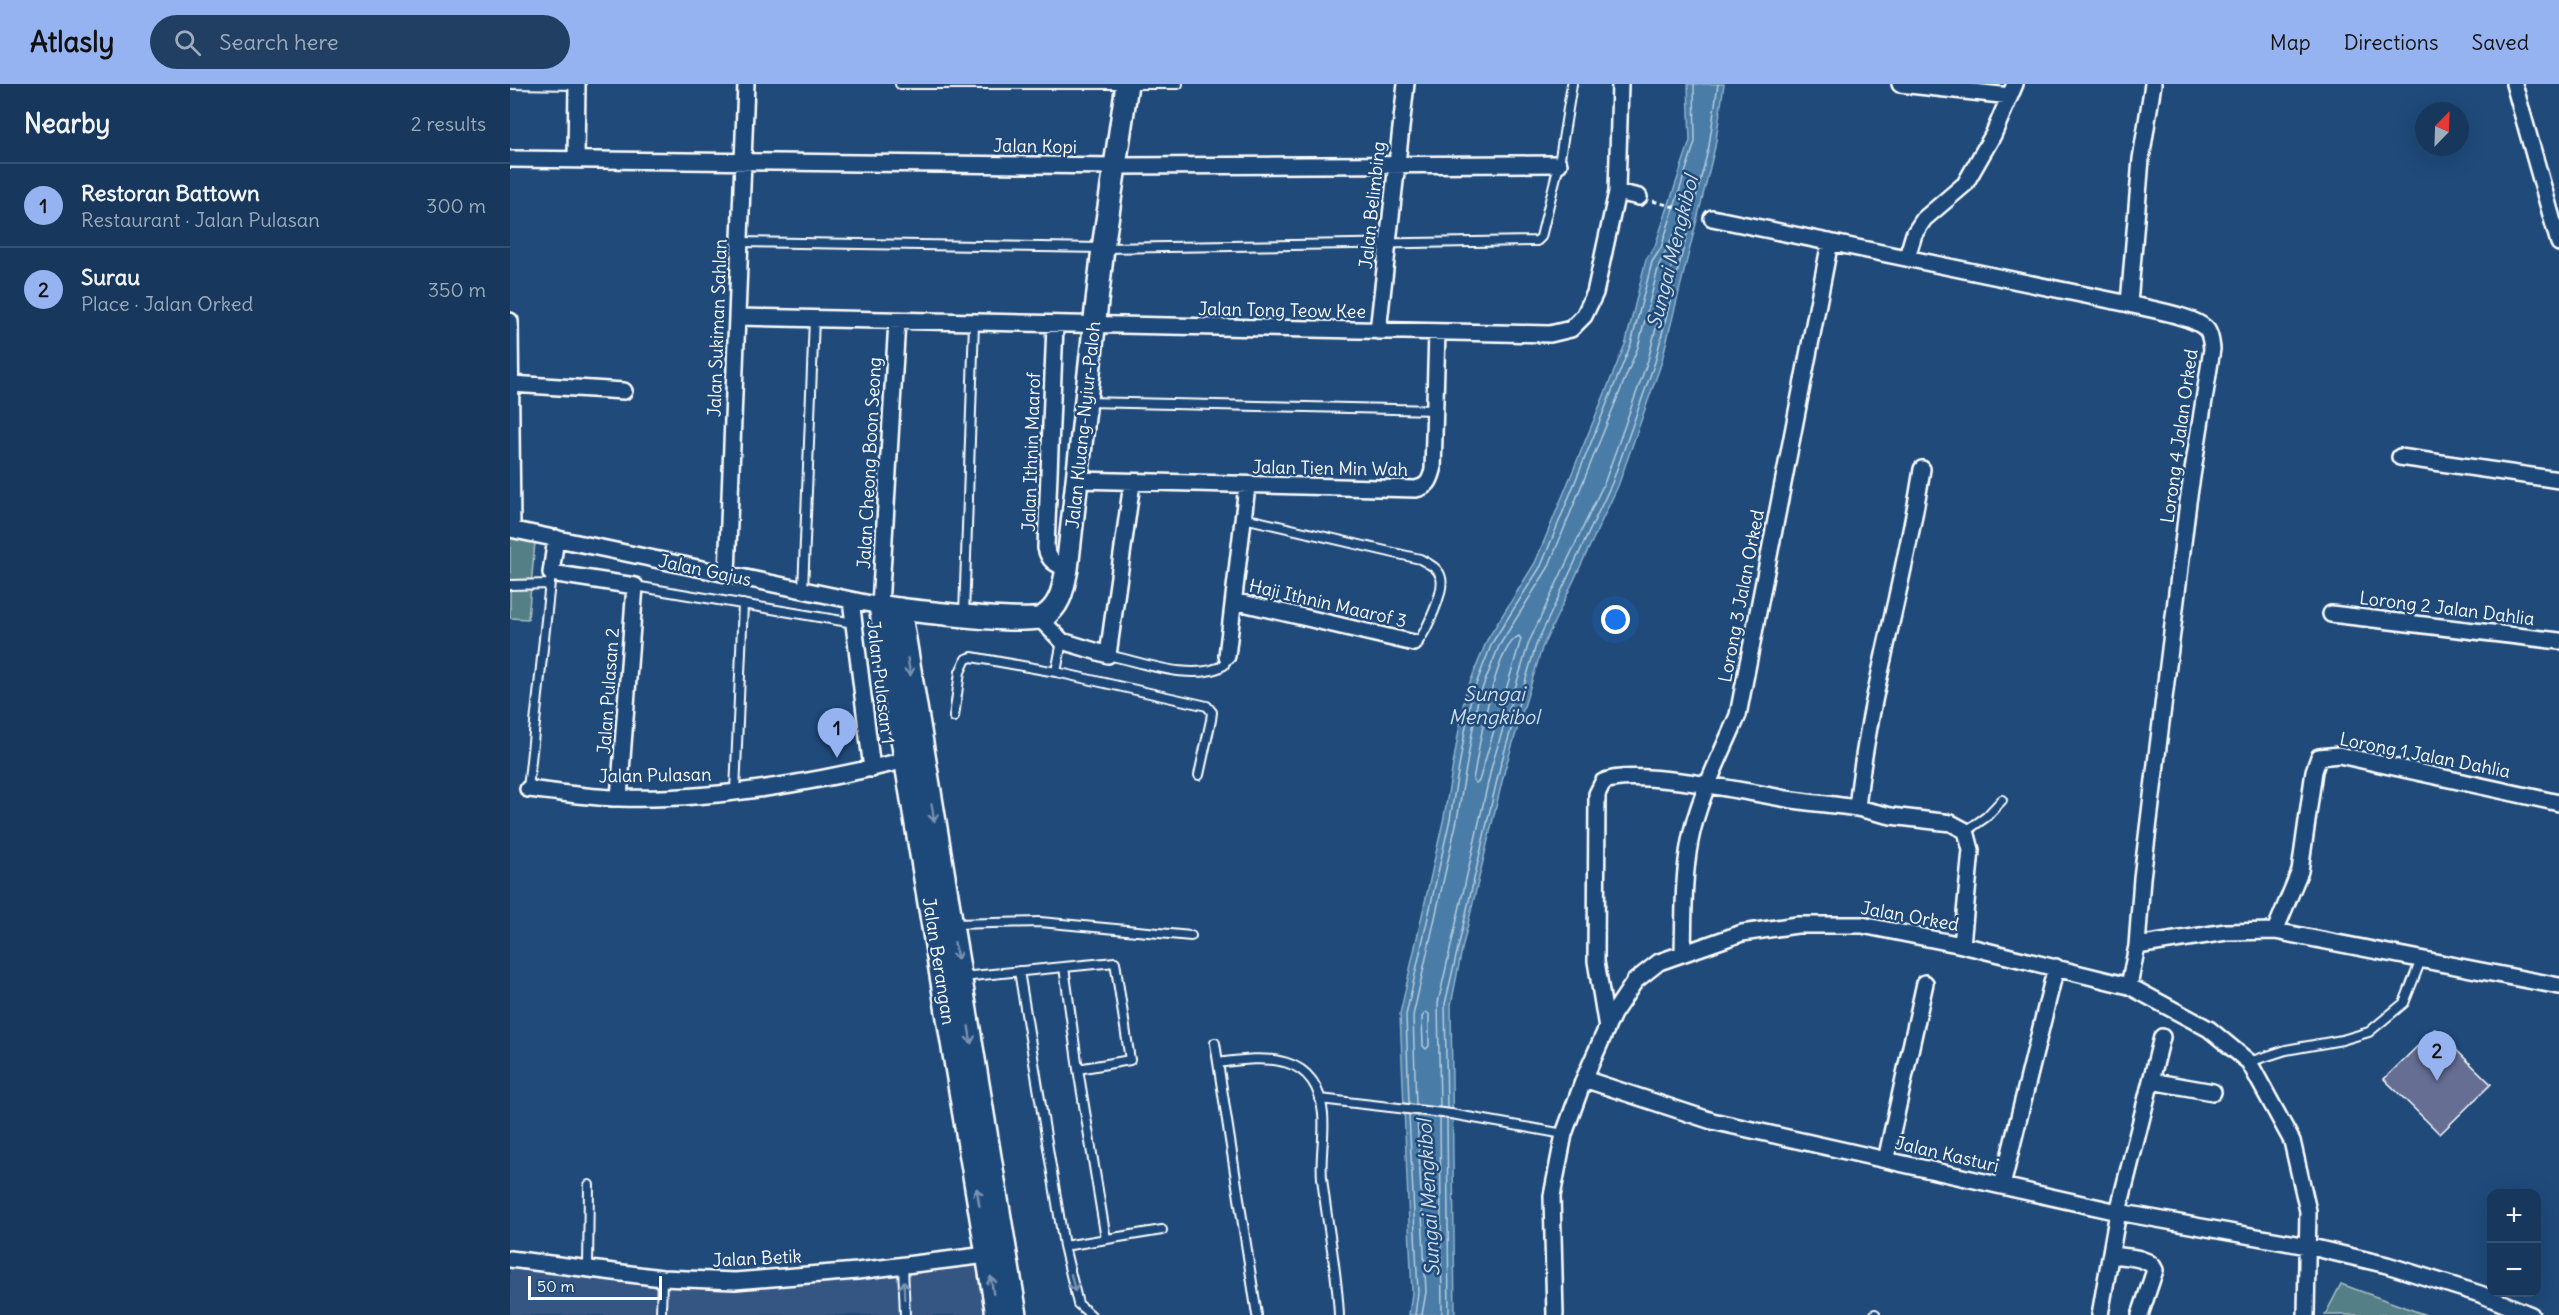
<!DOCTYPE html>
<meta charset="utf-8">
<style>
body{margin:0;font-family:Delius,sans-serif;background:#203f62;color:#f1f3f6}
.controls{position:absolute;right:18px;bottom:18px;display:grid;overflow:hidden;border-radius:12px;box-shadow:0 6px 24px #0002}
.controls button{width:54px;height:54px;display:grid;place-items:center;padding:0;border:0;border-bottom:2px solid #365272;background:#17385c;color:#f1f3f6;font:30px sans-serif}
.compass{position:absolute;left:1905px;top:18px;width:54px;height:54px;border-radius:50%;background:#17385c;box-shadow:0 6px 24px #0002;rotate:23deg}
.scale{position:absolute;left:18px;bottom:15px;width:134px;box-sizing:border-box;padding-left:6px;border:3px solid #fff;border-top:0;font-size:16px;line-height:21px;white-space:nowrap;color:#fff;-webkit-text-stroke:4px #1f4a7a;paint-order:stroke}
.you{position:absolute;left:1106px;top:536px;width:21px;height:21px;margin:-15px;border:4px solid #fff;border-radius:50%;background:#1a73e8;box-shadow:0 0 0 9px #1a73e833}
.badge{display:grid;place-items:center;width:39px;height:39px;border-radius:50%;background:#95b2f1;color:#111;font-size:20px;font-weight:700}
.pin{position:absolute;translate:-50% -50px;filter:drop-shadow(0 2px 3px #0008)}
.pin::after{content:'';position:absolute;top:32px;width:21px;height:18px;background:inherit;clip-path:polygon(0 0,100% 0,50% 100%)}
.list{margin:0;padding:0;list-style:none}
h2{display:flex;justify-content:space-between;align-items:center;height:78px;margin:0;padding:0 24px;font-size:26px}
h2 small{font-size:20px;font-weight:400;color:#9eacbb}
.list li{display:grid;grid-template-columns:39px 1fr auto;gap:18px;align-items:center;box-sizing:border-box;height:84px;padding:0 24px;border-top:2px solid #365272}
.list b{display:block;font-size:22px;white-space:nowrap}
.list p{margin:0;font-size:20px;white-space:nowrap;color:#9eacbb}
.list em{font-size:20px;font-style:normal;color:#9eacbb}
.icon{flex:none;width:33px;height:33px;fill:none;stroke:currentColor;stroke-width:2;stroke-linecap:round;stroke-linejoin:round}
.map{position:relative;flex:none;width:2049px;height:1231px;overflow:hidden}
header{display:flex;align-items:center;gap:36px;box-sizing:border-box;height:84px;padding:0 30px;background:#95b2f1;color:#111}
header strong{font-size:28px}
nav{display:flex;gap:33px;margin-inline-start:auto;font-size:21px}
.search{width:420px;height:54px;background:#203f62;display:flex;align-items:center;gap:15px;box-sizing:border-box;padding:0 21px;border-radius:33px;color:#9eacbb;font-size:22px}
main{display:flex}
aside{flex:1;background:#17385c}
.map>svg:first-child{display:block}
.built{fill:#345582}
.green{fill:#557f86;stroke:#aabfc2;stroke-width:1.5}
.water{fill:#497ca7;stroke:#92b0ca;stroke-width:1.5}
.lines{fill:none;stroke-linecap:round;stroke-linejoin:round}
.shore{stroke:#b6cbdc;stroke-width:1.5}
.building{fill:#666e94;stroke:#fff;stroke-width:1.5}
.lane-casing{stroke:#fff;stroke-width:12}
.street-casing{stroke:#fff;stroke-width:20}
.secondary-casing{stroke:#fff;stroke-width:26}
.path{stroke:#fff;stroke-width:3;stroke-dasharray:4.5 4.5;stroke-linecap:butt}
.lane{stroke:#1f4a7a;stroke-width:8}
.street{stroke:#1f4a7a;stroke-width:15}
.secondary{stroke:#1f4a7a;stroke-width:21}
.oneway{stroke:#7992af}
.labels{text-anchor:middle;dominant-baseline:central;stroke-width:5;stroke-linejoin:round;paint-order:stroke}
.street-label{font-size:18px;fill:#fff;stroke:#1f4a7a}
.water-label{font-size:20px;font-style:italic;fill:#d2dee9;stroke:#1f4a7a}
</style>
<header>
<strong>Atlasly</strong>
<div class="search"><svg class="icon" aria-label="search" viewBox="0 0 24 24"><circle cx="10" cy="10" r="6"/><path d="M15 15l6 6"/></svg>Search here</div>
<nav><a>Map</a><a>Directions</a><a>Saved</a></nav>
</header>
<main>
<aside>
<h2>Nearby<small>2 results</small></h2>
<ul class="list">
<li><span class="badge">1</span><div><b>Restoran Battown</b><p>Restaurant · Jalan Pulasan</p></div><em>300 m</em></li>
<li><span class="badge">2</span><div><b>Surau</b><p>Place · Jalan Orked</p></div><em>350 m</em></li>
</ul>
</aside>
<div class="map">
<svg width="2049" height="1231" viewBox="0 0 2049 1231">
<rect width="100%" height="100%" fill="#1f4a7a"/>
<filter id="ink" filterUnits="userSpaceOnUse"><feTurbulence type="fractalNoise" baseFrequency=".0167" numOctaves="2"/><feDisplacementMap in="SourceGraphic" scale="12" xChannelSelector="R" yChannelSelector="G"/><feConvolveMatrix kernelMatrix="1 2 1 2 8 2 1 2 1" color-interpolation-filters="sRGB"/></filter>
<g filter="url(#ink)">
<path class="built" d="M467,1163L478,1231H0V1166L156,1186L225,1189L354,1178Z"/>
<path class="green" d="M0,453L25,458L18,535L0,534Z
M1831,1200L1916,1231H1815Z"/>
<path class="water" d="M1178,0H1214L1205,63L1151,280L1108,402L1032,564L995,685L952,865L941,921L945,1231H899L902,1209L890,930L934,733L955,611L977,556L1025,479L1116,258L1136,175L1145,162L1180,57Z"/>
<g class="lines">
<path class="shore" d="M1009,552L1011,555L969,697L966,699L963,696C968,669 984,562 1009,552Z
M916,928L919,930V962L916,965L913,962L912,933Z
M899,1020L896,931L940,735L961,613L982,559L1031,482L1121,260L1142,178L1151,164L1185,58L1184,0
M906,1021L903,932L947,736L968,615L989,562L1038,484L1128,263L1149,181L1164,150L1167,148L1169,152L1138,276L1095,397L1019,558L982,681L928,919L930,1023
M937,1024L935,920L990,683L1026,561L1102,399L1145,278L1199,62L1208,0
M899,1031L908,1208L905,1231
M907,1031L916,1208L912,1231
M930,1034L932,1231
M937,1035L939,1231"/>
</g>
<path class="building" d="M1925,945L1981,1000L1930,1050L1874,995Z"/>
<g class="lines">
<defs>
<path id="lane" d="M0,0L67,1
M390,0H668
M230,158L593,164L1027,157L1031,153L1049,80L1062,0
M577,318L926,326
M734,434L910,475C919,480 929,484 931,494C935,507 916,547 908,558L904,559
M0,501L40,500
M125,502L344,539
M293,506L304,235
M454,531L464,239
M552,557L546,588L697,622L702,628L701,636L689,691
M598,571C631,578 684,599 714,581L717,572
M444,633L450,588L456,575L462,573L546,588
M18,705L41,489
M225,708L233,520
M1456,747L1476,733L1492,716
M442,840L530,838L681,852
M554,883L568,985
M509,887L554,1162L568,1220L581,1231
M452,893L605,878L620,976L568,985L596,1155
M705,959L747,1231
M1739,978L1776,966L1832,956L1859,948L1894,919L1911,876
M708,979C756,972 807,968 813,1030C815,1051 810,1073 812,1094C817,1140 827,1185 829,1231
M810,1015L941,1030L1054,1050
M554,1162L652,1146
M393,1182L395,1231
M78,1185L79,1101
M151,1229L152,1194
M1365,1231V1230"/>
<path id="street" d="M1390,0L1500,12
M2004,0L2049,159
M0,75L605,82L1049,80
M66,75L67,0
M1107,108L1129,113
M1202,134L1619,220C1638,225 1686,232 1697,246C1701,252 1701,258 1702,265L1678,418L1632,794L1627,862L1619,902
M1397,173L1404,150L1414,135L1455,100L1483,51L1505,0
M1619,220L1631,75L1643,0
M227,233L1040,250L1061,245L1074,232L1085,209L1107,108L1110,0
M0,237L2,445
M545,241L536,464C539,477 545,480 557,485
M868,247L896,0
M1,300L114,307
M1890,373L2049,396
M1412,385C1395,499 1359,609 1347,724L1381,732L1441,739L1456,747L1461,766L1452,861
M567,396L906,405C918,402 920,397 923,386L927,248
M0,445L370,522L387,237
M46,454L41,489L125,502L109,714
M217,490L236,0
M341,516L362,685
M724,517L904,559
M1821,530L2049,557
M530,535L552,557L598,571L622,399
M717,572L737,402
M18,705C48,708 79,714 109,714C205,717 312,697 404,674
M1765,847L1790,787L1804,687L1809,673L1829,671L2049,719
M1627,862L1716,848L1765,847L2049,902
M1173,869C1174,832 1173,794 1180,757C1188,714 1211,672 1228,631L1320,158
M1097,944L1086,877L1087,710L1093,698C1123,683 1246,710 1283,716C1305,719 1326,721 1347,724
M1074,995L1202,1037L1608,1128L1797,1162L1877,1181L1970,1210L2021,1231
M1641,997L1703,1008
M1376,1076L1415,899
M1492,1102L1546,883
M1601,1171C1613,1173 1640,1172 1645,1186L1630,1231
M0,1175L152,1194L225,1197L347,1187L485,1170
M1045,1231L1042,1112L1054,1050L1074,995L1103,930L1125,897L1149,878L1232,849L1287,841H1352L1452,861L1619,902L1699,945L1739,978L1782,1057L1798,1127L1796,1231
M1590,1231L1608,1128L1652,953"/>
<path id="secondary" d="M390,525L506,1231
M487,1231L370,522C393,526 519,541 533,533C551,522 553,504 557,485L593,164L617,0"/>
</defs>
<use href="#lane" class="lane-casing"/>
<use href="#street" class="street-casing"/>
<use href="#secondary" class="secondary-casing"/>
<path class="path" d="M1143,117L1186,129"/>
<use href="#lane" class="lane"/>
<use href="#street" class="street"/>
<use href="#secondary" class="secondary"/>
</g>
<defs><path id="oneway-shaft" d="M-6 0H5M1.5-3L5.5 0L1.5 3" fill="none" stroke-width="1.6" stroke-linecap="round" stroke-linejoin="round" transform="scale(1.5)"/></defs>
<g class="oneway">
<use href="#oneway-shaft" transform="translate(399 583) rotate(81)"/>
<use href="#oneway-shaft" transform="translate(423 729) rotate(81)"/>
<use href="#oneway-shaft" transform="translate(446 867) rotate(80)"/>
<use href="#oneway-shaft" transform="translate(460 951) rotate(81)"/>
<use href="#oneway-shaft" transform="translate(468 1113) rotate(-99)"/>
<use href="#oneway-shaft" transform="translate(563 1199) rotate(77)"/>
<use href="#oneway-shaft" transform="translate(482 1201) rotate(-98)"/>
<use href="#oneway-shaft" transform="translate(394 1206) rotate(-92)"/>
</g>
</g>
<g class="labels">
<g class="street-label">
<text transform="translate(525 62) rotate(1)">Jalan Kopi</text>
<text transform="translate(862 121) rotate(-84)">Jalan Belimbing</text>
<text transform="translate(772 226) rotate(1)">Jalan Tong Teow Kee</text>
<text transform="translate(207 244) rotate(-88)">Jalan Sukiman Sahlan</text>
<text transform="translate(573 341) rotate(-84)">Jalan Kluang-Nyiur-Paloh</text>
<text transform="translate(1669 352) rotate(-82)">Lorong 4 Jalan Orked</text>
<text transform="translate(521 368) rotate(-88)">Jalan Ithnin Maarof</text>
<text transform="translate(359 379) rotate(-87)">Jalan Cheong Boon Seong</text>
<text transform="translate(820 384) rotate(1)">Jalan Tien Min Wah</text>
<text transform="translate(195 486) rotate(12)">Jalan Gajus</text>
<text transform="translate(1231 512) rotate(-79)">Lorong 3 Jalan Orked</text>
<text transform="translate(818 519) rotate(13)">Haji Ithnin Maarof 3</text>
<text transform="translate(1937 524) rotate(7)">Lorong 2 Jalan Dahlia</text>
<text transform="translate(371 598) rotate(83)">Jalan Pulasan 1</text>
<text transform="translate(98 607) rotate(-86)">Jalan Pulasan 2</text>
<text transform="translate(1915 671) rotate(11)">Lorong 1 Jalan Dahlia</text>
<text transform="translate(145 691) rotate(-1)">Jalan Pulasan</text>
<text transform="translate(1400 832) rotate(10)">Jalan Orked</text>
<text transform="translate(429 877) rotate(81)">Jalan Berangan</text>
<text transform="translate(1437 1070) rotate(13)">Jalan Kasturi</text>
<text transform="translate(247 1174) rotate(-3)">Jalan Betik</text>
</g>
<g class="water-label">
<text transform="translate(1162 168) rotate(-76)">Sungai Mengkibol</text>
<text x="984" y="609">Sungai<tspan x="984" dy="23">Mengkibol</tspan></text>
<text transform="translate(918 1114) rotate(-93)">Sungai Mengkibol</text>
</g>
</g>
</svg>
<div class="controls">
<button>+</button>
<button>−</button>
</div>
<svg class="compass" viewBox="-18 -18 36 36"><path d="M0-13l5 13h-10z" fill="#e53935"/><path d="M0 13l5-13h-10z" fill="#9eacbb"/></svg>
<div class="scale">50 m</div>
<div class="you"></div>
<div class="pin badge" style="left:327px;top:674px">1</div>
<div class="pin badge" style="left:1927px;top:997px">2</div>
</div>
</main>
